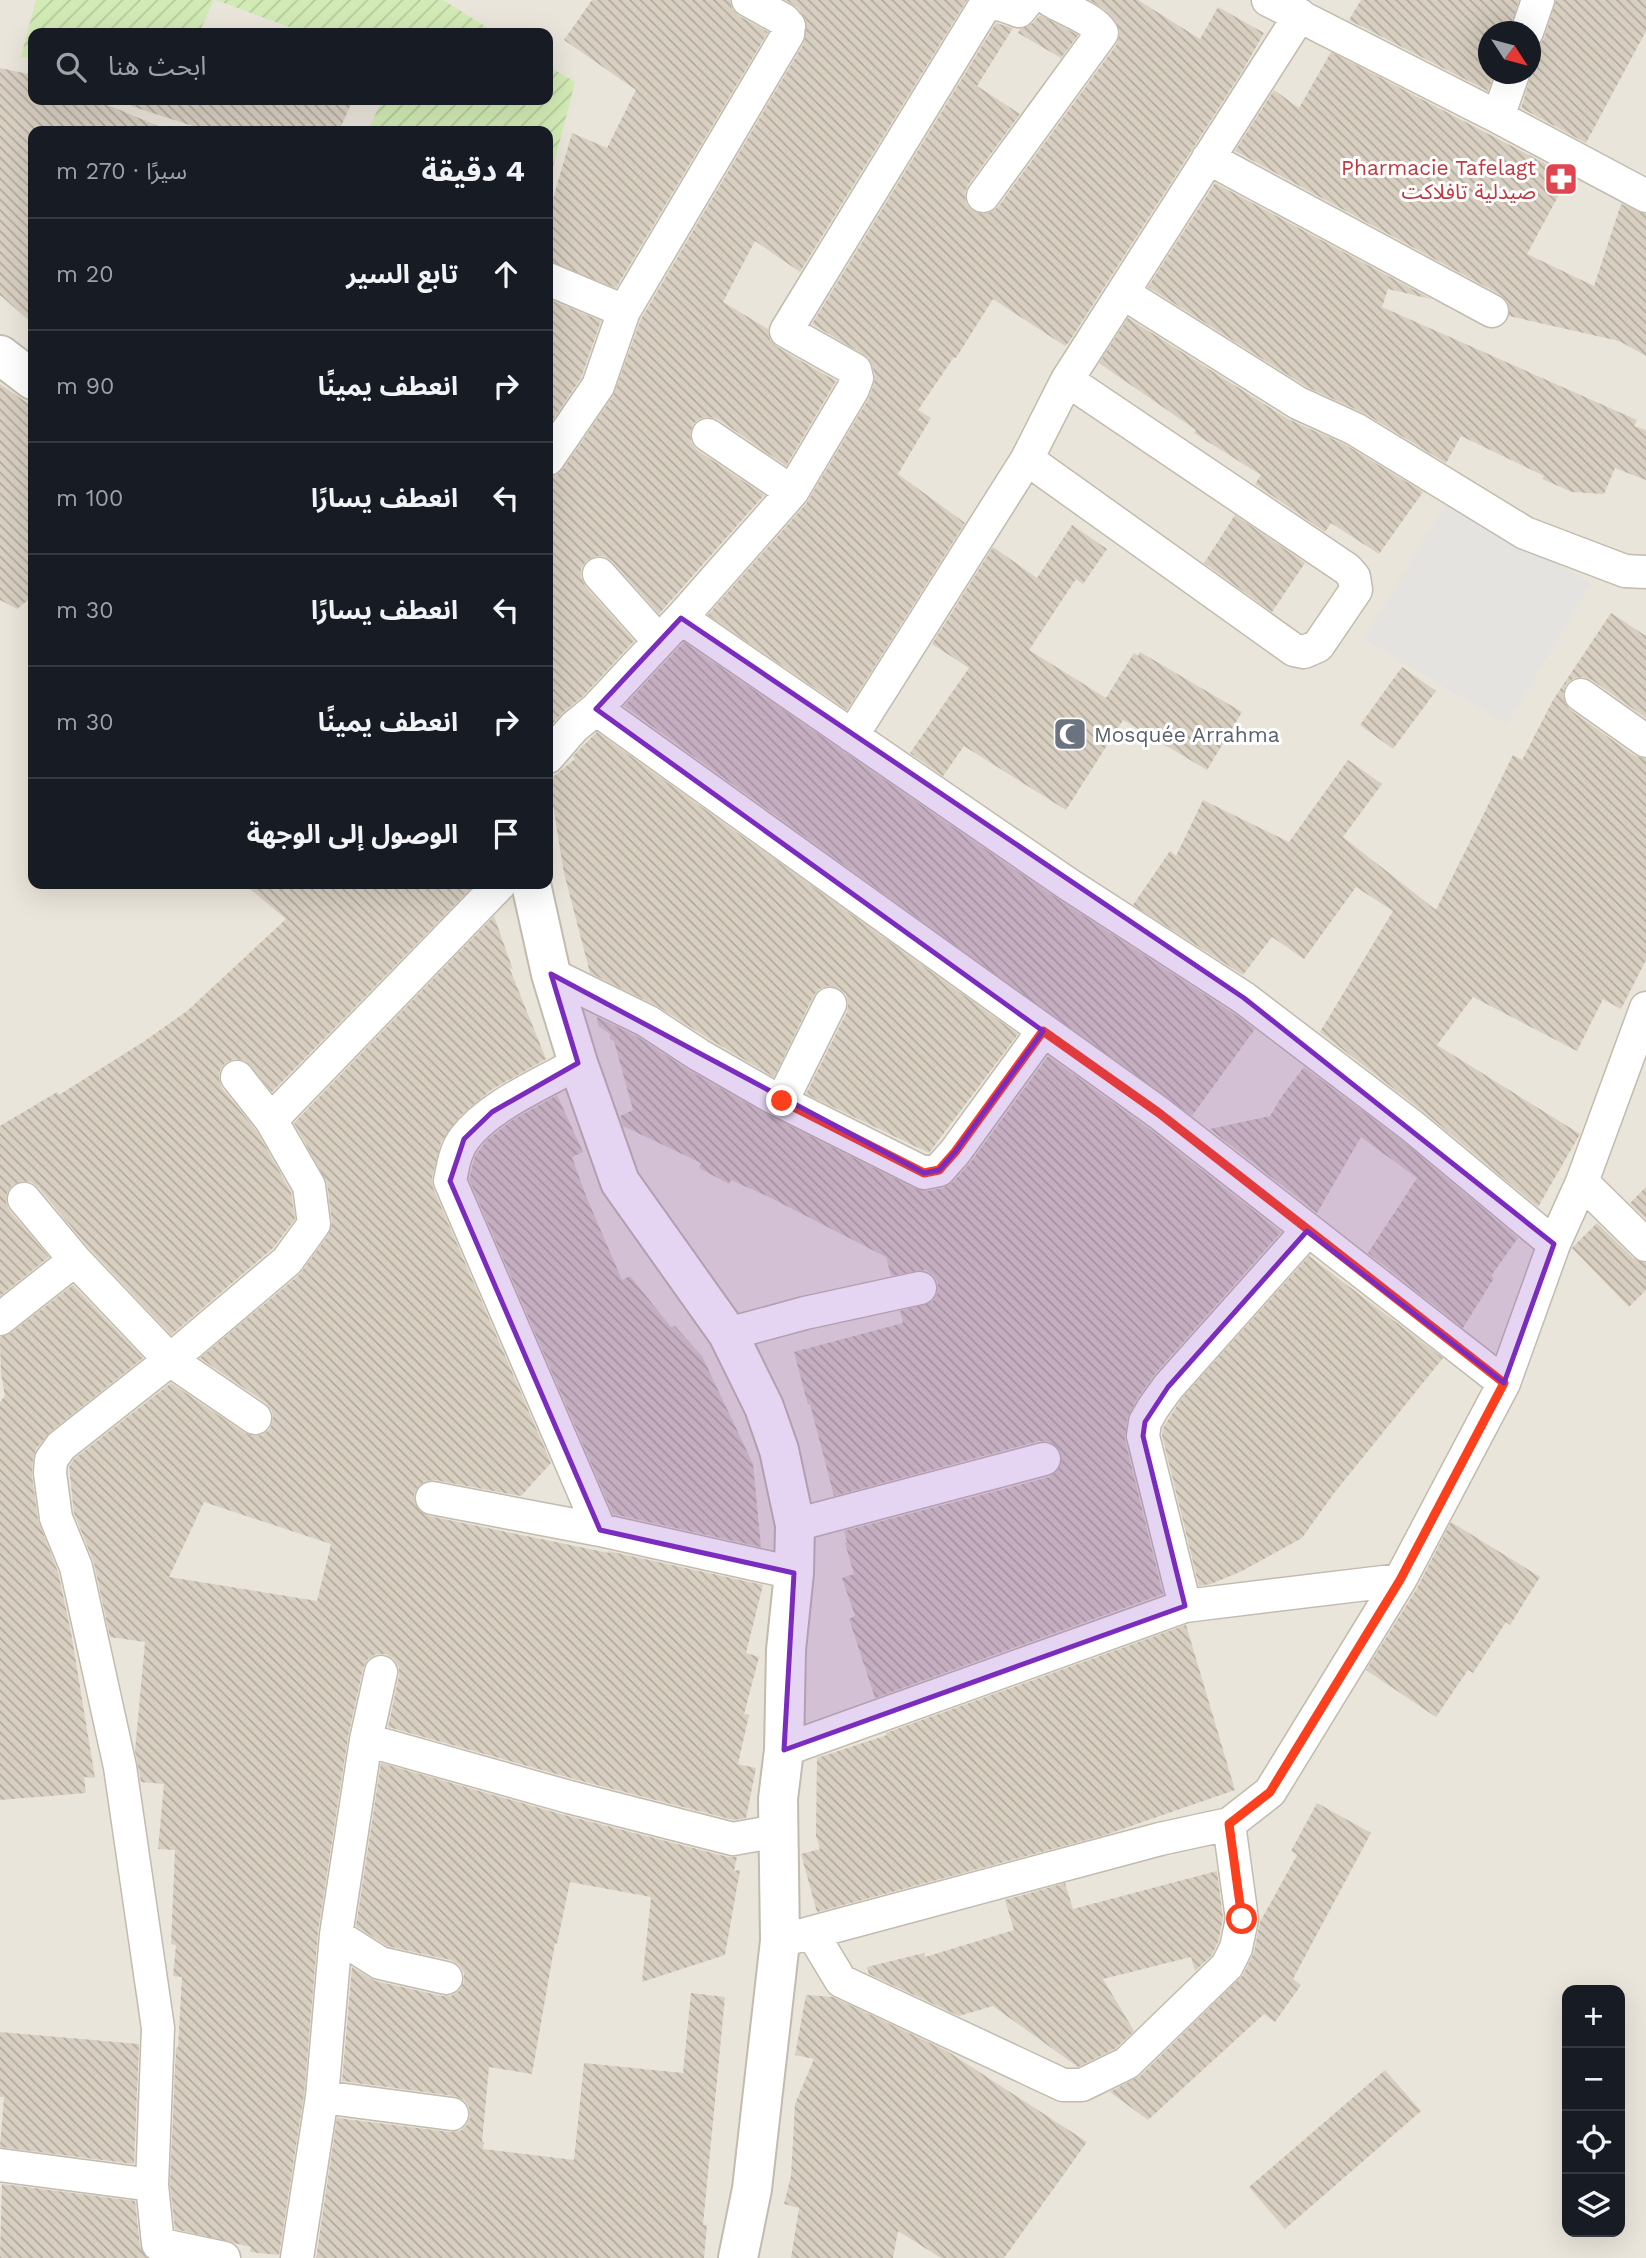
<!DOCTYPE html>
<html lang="ar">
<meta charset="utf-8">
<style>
body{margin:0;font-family:"Work Sans","Noto Sans Arabic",sans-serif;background:#242831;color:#f1f3f6;direction:rtl}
.controls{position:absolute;right:21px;bottom:21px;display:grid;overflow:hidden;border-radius:14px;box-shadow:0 7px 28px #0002}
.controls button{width:63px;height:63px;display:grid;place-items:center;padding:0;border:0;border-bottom:2px solid #363941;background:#171b24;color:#f1f3f6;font:35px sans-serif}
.compass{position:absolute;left:1478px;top:21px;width:63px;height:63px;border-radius:50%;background:#171b24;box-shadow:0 7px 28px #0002;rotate:126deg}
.stop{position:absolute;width:21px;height:21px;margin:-16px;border:5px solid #fc3f1d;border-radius:50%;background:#fff}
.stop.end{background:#fc3f1d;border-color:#fff;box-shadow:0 2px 7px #0008}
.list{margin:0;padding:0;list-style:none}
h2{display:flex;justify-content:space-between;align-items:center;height:91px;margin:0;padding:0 28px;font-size:30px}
h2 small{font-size:23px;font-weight:400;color:#9ea1a6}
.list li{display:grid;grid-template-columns:46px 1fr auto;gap:21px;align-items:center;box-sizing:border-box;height:112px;padding:0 28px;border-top:2px solid #363941}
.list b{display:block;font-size:26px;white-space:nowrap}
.list em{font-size:23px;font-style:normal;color:#9ea1a6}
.icon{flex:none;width:38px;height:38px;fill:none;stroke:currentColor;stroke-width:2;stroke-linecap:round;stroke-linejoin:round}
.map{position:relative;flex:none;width:1646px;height:2258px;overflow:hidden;direction:ltr}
.search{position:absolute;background:#171b24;box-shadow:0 7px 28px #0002;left:28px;top:28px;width:525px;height:77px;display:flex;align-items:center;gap:18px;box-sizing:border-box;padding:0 24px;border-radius:14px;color:#9ea1a6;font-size:26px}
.panel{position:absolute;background:#171b24;box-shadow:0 7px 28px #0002;left:28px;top:126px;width:525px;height:763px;border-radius:14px;direction:rtl}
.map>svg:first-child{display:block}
.residential{fill:#eae5da;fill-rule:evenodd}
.garden{fill:url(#garden-furrows)}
.parking{fill:#e5e3e0}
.building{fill:url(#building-back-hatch);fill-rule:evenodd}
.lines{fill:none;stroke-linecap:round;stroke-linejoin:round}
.minor-casing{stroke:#c2bbae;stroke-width:35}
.tertiary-casing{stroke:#c2bbae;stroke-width:42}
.minor{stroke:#fff;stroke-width:32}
.tertiary{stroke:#fff;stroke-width:38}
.route{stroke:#fc3f1d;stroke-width:9}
.marked{fill:#7b2cbf;fill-opacity:0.2;stroke:#7b2cbf;stroke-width:5;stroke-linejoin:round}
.labels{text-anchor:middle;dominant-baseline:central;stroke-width:6;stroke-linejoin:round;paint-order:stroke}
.health-label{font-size:21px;fill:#be3a42;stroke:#fff;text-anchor:end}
.worship-label{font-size:21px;fill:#5b616d;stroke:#fff;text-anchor:start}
</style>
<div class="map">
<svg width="1646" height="2258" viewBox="0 0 1646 2258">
<defs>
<pattern id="garden-furrows" width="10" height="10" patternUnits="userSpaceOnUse" patternTransform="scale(1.75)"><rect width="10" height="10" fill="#d2eab5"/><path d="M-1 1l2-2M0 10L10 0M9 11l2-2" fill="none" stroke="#b6ca9c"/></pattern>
<pattern id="building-back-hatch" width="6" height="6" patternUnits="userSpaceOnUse" patternTransform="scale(1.75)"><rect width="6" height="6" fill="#d8cfc1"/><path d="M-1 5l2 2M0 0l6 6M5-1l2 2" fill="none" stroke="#b1aa9e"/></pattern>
</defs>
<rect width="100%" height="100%" fill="#f6f3ec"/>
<path class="residential" d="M0,0H1646V2258H0ZM1488,32H1530V74H1488ZM33,33H548V100H33ZM33,131H548V884H33ZM1567,1990H1620V2232H1567Z"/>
<path class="garden" d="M36,0H214L199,33H33V59L21,57Z
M216,0H443L496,33H305Z
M548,66L575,82L548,187V131H368L382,100H548Z"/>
<path class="parking" d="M1448,499L1591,584L1507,725L1364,639Z"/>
<path class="building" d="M592,0H730L732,9L739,16L768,32L616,288L548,261V216L572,133L607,148L636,90L564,40Z
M786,0H967L800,272L755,241L723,302L768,329L770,340L777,347L836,381L786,466L718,419L709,417L701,418L693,424L690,434L691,442L697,450L764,495L659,614L612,561L604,556H596L586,561L581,569V577L585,586L634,641L583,696L562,713L549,728L548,477L557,475L563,469L613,396L641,319L804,43L806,20L798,8Z
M1090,0H1138L1200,39L1218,7L1264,33L1243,70L1069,342L1065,346L993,299L956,358L954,357L918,410L931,418L898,474L965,523L847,710L708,615L806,504L869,398L874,384L875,374L869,358L812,324L996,23L1013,28L977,86L1020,114L968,185L965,193L966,203L972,210L982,214L991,212L998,207L1117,44L1120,32L1116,22L1104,9Z
M1361,0H1519L1509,32H1488V74H1494L1488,91L1349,20Z
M1556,0H1646V31L1586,143L1521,108L1530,79V50L1538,46L1544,39Z
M1040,15L1078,35L1061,58L1018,33L1020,29L1033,23Z
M1331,52L1569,176L1527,254L1594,286L1621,204L1646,214V356L1619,341L1509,316L1508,302L1501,295L1235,151L1274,90L1299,108Z
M0,68L33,75V100H96L170,131H33V324L0,295Z
M132,100H353L339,131H208L131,106Z
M1215,183L1431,299L1388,289L1382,307L1637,420L1634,426L1646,430V480L1615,468L1604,494L1572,492L1542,479L1544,476L1461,436L1446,463L1364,413L1307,387L1148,287Z
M548,299L601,321L581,378L548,427Z
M1128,318L1288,419L1346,445L1423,492L1379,554L1331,523L1325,532L1255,484L1261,475L1194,433L1196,430L1099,363Z
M0,384L33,407V596L17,609L0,600Z
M1235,515L1305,563L1272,612L1204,563Z
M1072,525L1107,549L1083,584L1076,579L1029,650L1106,698L1134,653L1138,656L1140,652L1242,712L1207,770L1123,720L1066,810L964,746L943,776L910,753L969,668L932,644L993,547L1037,578Z
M1611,613L1646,636V718L1592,680L1583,677L1574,678L1566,684L1563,694L1565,703L1570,710L1635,756L1646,759V960L1621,1009L1603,999L1577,1051L1473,997L1437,1045L1580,1134L1538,1207L1424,1112L1320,1032L1393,911L1356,887L1304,959L1272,937L1243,975L1133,905L1170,851L1176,856L1203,800L1289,842L1348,760L1382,784L1343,837L1436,910L1513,755L1522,760L1553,700Z
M684,642L1058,899L1233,1013L1255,1029L1192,1116L624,706Z
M1402,667L1436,691L1393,749L1360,725Z
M597,732L1018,1034L929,1153L806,1094L847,1012L848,1004L846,994L839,988L828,986L819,989L814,995L774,1077L709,1039L657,1006L590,973L564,873L549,780L575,759L573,756Z
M244,884H475L272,1092L244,1060L234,1059L225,1063L220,1070L219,1079L222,1088L256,1130L291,1192L295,1219L273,1248L171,1335L89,1248L38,1187L31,1182L22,1181L12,1185L7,1193L6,1203L10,1211L49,1257L0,1296V1126L57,1092L59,1095L143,1042L187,1011L286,919Z
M494,916L513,970L509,967L546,1059L491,1090L461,1115L441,1142L432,1178L433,1188L551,1463L521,1496L435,1480L425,1481L418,1487L414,1495L415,1503L420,1511L429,1516L609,1553L608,1551L763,1585L746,1653L759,1657L744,1714L749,1715L738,1764L756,1768L746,1818L734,1820L574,1779L388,1727L399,1676V1667L394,1659L386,1654H376L368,1659L363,1668L348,1737L318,1932L304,2095L279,2255L250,2252L251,2247L175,2229L170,2184L176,2047L178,2048L182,1977L173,1976L176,1945L171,1944L175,1850L158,1849L164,1784L141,1782L135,1751L145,1642L110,1637L94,1563L74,1513L69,1467L74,1459L171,1383L245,1433L253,1436L262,1435L270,1429L273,1419L272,1411L266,1403L200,1358L299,1275L329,1234L332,1222L327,1183L294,1123ZM204,1502L331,1544L317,1601L169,1577Z
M597,1017L638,1037L690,1071L764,1113L916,1189L927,1191L943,1188L953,1182L970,1163L1048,1056L1148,1128L1281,1232L1154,1375L1137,1399L1127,1419L1125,1440L1163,1594L875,1698L849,1619L855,1616L842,1578L854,1574L845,1543L847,1542L844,1531L1049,1477L1056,1472L1061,1464V1454L1056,1446L1049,1442L1039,1441L834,1496L810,1404L808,1405L794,1352L903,1323L900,1311L932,1302L937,1294L938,1283L933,1275L925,1270L891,1276L886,1257L769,1197L731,1180L729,1184L699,1168L701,1163L623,1126L620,1116L633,1110L614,1041L610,1039V1034L598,1026Z
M1304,1067L1401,1140L1518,1238L1491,1276L1494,1278L1463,1328L1368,1253L1417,1178L1361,1137L1317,1213L1210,1129L1270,1116L1282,1096Z
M557,1095L583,1152L572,1157L586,1196L622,1280L630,1276L671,1327L675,1326L702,1356L753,1464L761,1547L613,1514L469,1179L475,1156L487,1140L511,1121Z
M1646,1187V1219L1630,1203Z
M1597,1223L1633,1258L1646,1263V1290L1629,1307L1572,1248Z
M1309,1256L1443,1358L1335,1492L1302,1538L1242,1571L1211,1584L1199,1586L1162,1435L1163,1428L1182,1398Z
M73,1285L143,1358L50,1432L36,1449L33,1459L32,1475L38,1520L58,1572L71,1632L95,1778L84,1777L86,1793L0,1800V1402L5,1396L1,1374L0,1337L11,1333Z
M1451,1522L1540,1577L1510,1625L1506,1622L1473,1673L1468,1670L1436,1717L1366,1670L1416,1590Z
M1186,1625L1235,1790L1105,1835L817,1912L801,1854L820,1849L816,1836L817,1758L887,1735L886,1733Z
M381,1763L564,1815L728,1857H737L734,1871L740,1870L725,1955L642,1982L651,1897L570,1882L557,1944L555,1943L532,2074L489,2067L482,2142L484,2143L483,2149L574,2160L584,2063L683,2073L691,1993L725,1997L703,2225H707L704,2258H316L337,2118L450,2132L460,2131L467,2125L470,2117L469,2106L464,2100L455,2096L342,2081L352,1967L375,1981L442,1996H451L459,1991L464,1981V1973L459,1965L451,1960L387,1946L356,1926Z
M1317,1803L1371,1833L1293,1979L1301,1985L1275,2022L1264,2014L1148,2120L1110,2092L1140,2076L1243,1975L1254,1952L1260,1922L1297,1855L1291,1851Z
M1217,1871L1223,1918L1218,1942L1212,1955L1195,1971L1191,1957L1103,1979L1134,2031L1116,2048L1078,2067L993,2006L959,2016L869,1974L867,1967L924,1953L925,1957L1014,1930L1005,1900L1065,1883L1073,1909Z
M806,1995L833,1997L947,2051L1087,2142L1004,2258H941L898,2231L893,2258H791L799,2208L784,2204L791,2176L795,2104L814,2059L795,2055Z
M0,2032L139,2044L134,2164L0,2147L4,2097H0Z
M1385,2070L1421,2111L1285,2229L1249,2187Z
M2,2184L135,2201L140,2246L147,2258H0Z"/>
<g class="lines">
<defs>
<path id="minor" d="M1268,0L1498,117L1646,196
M1527,32L1538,0
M1498,117L1513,74
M1208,158L1492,311
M983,196L1102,33C1092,17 1065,10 1050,0
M548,279L624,311
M1123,293L1298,403L1355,429L1525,533L1625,571L1646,572
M708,435L792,492
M548,459L598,386L624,311L788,34L789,26L784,20L748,0
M1027,459L1294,650L1304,652L1318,646L1356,590L1354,577L1347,569L1067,380
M599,574L658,640
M681,618L1068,884L1244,998L1412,1126L1554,1244
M1581,695L1646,741
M596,709L1159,1113L1504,1383
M852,736L1027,459L1067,380L1300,15
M548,757L574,727L596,709L681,618L792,492L853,389L857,378L855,370L786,331L984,7C993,0 1008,7 1019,11L1028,0
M551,974L647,1021L699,1055L772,1097L924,1173L939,1170L955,1152L1043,1031
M578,1063C542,1084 488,1106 464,1139C455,1151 453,1166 450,1181L600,1530
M782,1101L830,1004
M271,1120L500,884
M1582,1182L1646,1245
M24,1199L75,1260L170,1360L255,1418
M0,1319L75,1260
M728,1334L805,1313L920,1288
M432,1498L600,1530L794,1573
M795,1525L1044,1459
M1185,1606L1143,1436L1145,1422L1153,1408L1168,1387L1307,1231
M366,1740L569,1797L733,1839L777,1831
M784,1750L1185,1606L1400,1580
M812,1933L841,1981L1063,2085H1082L1127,2063L1227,1966L1236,1948L1242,1919L1229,1824
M336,1935L380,1963L446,1978
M780,1941L1160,1839L1229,1824L1270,1792L1400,1580L1504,1383L1554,1244L1582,1182L1646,1008
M322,2097L452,2114
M0,2165L152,2185
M224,2258L158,2244L152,2185L158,2028L120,1767L76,1567L56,1518L50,1473L51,1460L61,1446L170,1360L287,1261L314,1224L309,1186L271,1120L237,1077
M297,2258L322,2097L336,1935L366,1740L381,1672"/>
<path id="tertiary" d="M0,355L33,380
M531,884L551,974L578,1063L620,1182L728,1334L764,1407L779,1450L795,1525L794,1573L786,1650L784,1750L778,1799L780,1941L752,2189L738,2258"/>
</defs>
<use href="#minor" class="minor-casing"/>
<use href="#tertiary" class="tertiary-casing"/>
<use href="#minor" class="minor"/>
<use href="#tertiary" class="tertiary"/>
</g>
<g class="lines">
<path class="route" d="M782,1101L924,1173L939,1170L955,1152L1043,1031L1159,1113L1504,1383L1400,1580L1270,1792L1229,1824L1242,1919"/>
</g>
<path class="marked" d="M681,618L1244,998L1554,1244L1504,1383L1307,1231L1168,1387L1145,1422L1143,1436L1185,1606L784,1750L794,1573L600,1530L450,1181L464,1139L492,1112L578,1063L551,974L924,1173L939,1170L955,1152L1043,1031L596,709Z"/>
<defs>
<symbol id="pharmacy-square" viewBox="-11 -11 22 22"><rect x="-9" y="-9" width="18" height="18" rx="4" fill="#e0444e" stroke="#fff"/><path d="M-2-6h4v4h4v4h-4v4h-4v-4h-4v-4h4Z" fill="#fff"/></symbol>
<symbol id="mosque-square" viewBox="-11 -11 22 22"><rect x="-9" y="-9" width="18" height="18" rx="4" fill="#6b7280" stroke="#fff"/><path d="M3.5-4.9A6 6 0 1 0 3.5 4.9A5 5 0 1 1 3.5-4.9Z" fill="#fff"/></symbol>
</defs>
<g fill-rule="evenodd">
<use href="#pharmacy-square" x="1542" y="160" width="38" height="38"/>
<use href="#mosque-square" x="1051" y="715" width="38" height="38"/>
</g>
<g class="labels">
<g class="health-label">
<text x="1536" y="167">Pharmacie Tafelagt<tspan x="1536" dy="24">صيدلية تافلاكت</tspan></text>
</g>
<g class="worship-label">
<text x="1094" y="734">Mosquée Arrahma</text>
</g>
</g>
</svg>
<div class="controls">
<button>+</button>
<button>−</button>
<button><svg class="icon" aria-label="locate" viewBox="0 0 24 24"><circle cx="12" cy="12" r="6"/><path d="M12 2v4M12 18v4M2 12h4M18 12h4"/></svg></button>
<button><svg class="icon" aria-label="layers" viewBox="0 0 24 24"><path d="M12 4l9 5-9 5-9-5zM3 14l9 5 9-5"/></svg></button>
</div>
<svg class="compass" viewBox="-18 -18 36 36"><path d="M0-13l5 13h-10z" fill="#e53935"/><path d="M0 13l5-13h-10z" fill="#9ea1a6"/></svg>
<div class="stop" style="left:1242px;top:1919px"></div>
<div class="stop end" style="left:782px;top:1101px"></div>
<div class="search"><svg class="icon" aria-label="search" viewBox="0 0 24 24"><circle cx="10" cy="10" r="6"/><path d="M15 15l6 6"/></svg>ابحث هنا</div>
<section class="panel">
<h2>4 دقيقة<small>سيرًا · 270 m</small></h2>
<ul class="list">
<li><svg class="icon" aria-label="ahead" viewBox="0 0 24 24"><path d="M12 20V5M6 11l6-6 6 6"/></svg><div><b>تابع السير</b></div><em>20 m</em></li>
<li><svg class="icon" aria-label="right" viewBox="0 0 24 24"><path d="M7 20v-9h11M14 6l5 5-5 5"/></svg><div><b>انعطف يمينًا</b></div><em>90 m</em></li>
<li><svg class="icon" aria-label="left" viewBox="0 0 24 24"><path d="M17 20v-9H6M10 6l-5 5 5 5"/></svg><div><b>انعطف يسارًا</b></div><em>100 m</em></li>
<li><svg class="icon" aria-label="left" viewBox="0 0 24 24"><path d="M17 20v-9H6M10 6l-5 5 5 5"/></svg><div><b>انعطف يسارًا</b></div><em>30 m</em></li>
<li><svg class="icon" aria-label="right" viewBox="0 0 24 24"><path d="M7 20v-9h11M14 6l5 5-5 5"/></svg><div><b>انعطف يمينًا</b></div><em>30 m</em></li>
<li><svg class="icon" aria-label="arrive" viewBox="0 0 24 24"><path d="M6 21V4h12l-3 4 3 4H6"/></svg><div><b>الوصول إلى الوجهة</b></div></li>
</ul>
</section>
</div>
